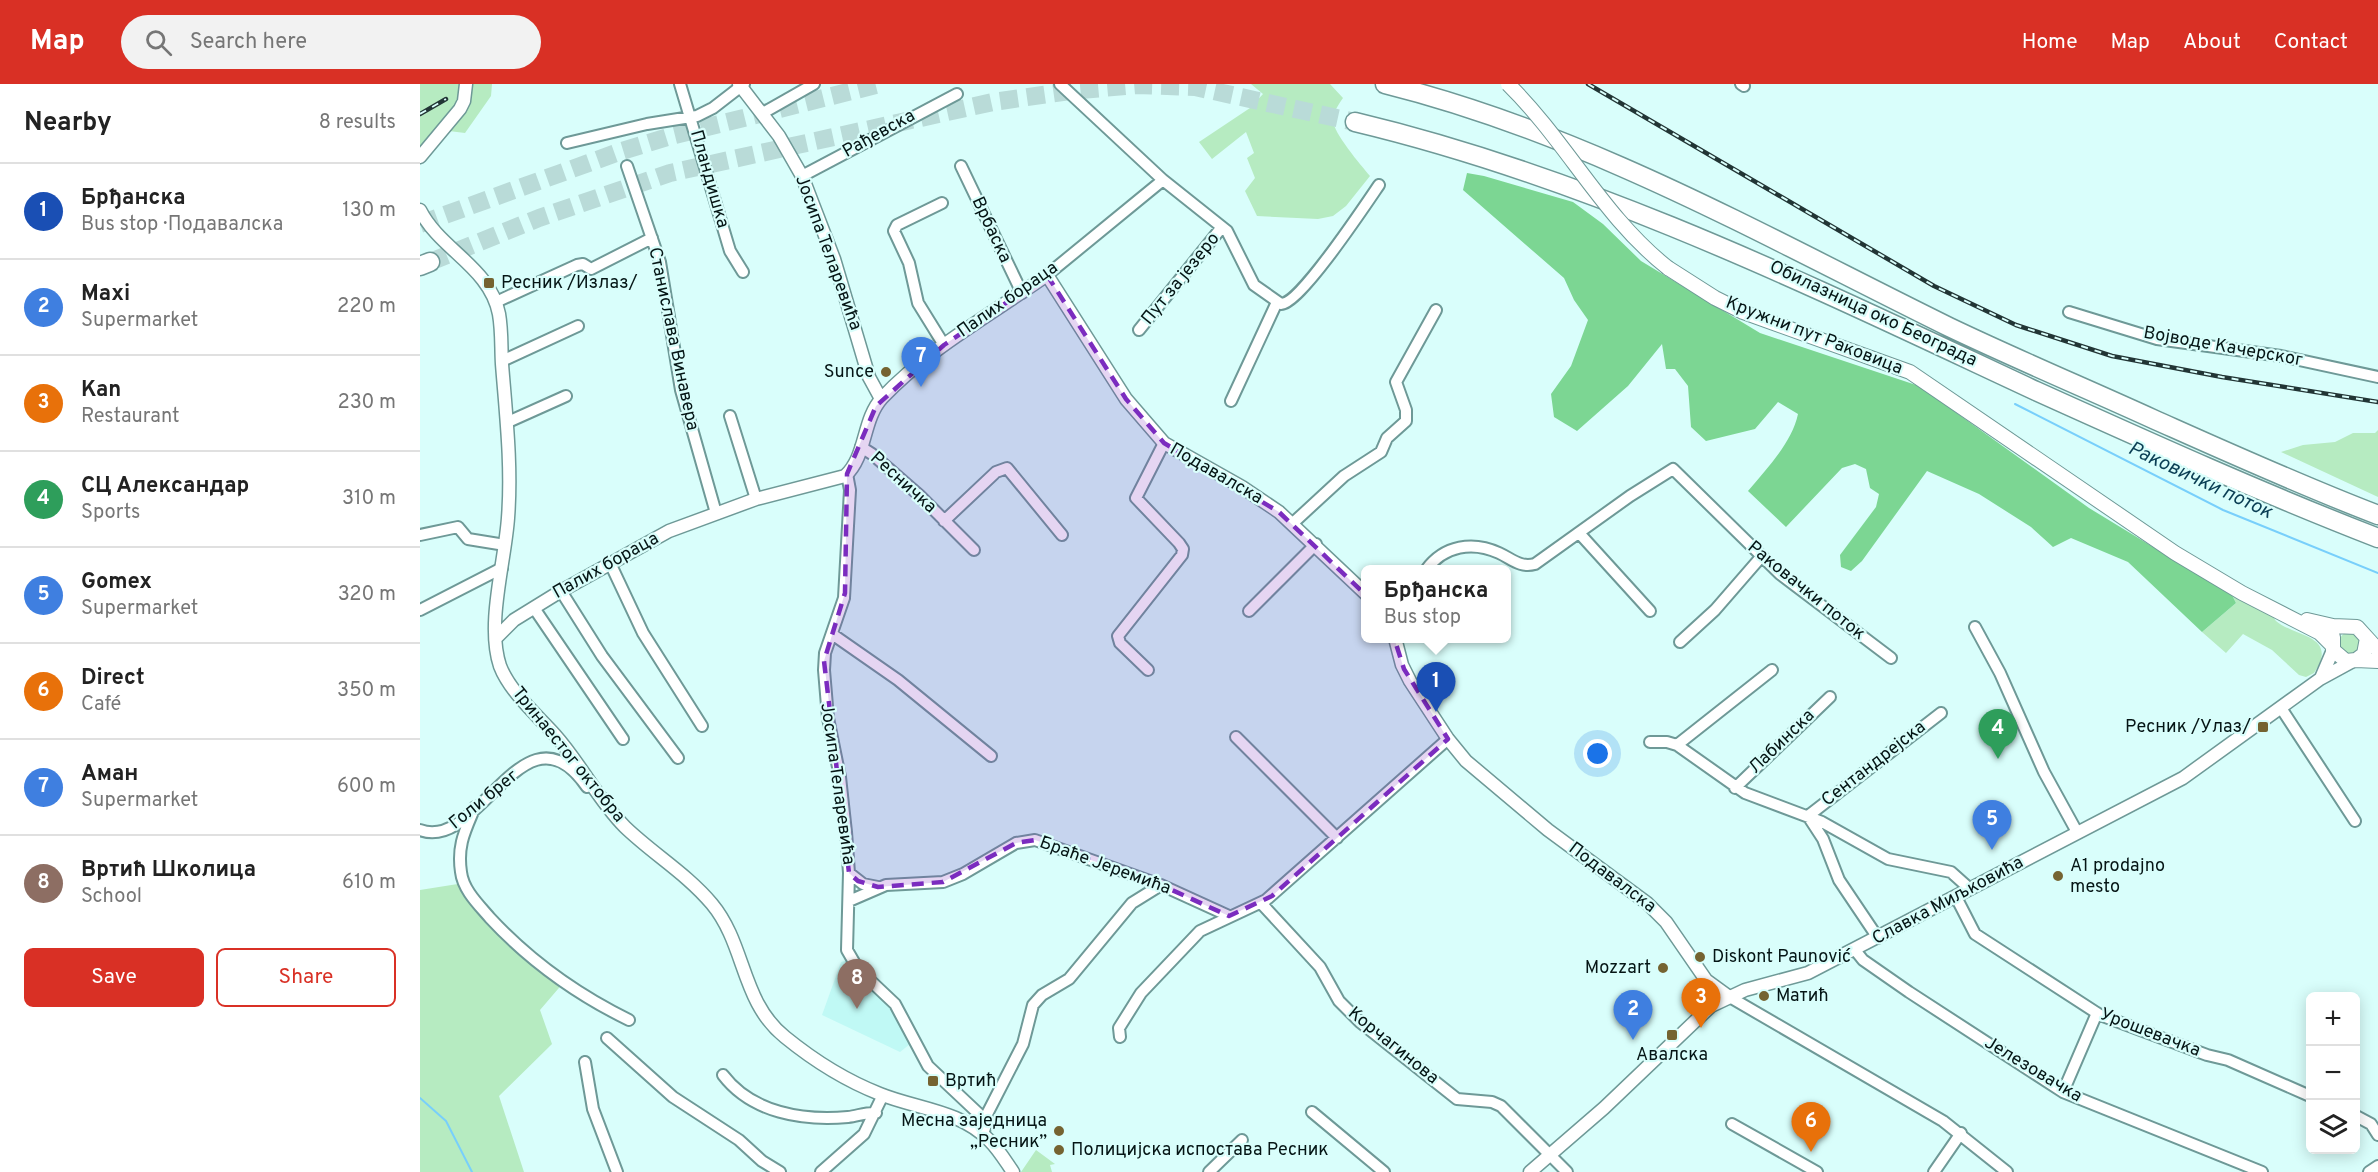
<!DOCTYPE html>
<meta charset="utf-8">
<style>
body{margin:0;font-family:Overpass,sans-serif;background:#f2f2f2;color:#222}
.controls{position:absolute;right:18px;bottom:18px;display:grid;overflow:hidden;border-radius:9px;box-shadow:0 3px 15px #0003}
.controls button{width:54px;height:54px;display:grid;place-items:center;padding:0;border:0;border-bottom:2px solid #e0e0e0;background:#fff;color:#222;font:30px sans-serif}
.you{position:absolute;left:1178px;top:670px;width:21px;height:21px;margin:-15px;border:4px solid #fff;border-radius:50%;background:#1a73e8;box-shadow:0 0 0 9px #1a73e833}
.badge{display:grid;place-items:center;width:39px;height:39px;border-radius:50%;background:#d93025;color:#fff;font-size:20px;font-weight:700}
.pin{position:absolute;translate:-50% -50px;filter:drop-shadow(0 2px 3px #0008)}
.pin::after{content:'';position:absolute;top:32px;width:21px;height:18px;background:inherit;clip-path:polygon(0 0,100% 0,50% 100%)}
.popup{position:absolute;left:941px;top:481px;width:150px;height:78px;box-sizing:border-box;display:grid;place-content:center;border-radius:9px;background:#fff;filter:drop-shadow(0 2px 4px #0005);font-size:20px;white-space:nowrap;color:#767676}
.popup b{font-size:22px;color:#222}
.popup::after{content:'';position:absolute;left:50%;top:100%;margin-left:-12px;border:12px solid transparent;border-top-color:#fff}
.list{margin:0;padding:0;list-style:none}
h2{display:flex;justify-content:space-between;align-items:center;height:78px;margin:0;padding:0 24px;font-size:26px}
h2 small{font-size:20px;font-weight:400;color:#767676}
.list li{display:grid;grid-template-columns:39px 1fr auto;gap:18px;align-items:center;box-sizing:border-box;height:96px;padding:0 24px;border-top:2px solid #e0e0e0}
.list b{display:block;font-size:22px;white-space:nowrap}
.list p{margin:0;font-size:20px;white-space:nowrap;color:#767676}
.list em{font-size:20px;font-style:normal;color:#767676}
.actions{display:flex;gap:12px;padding:18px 24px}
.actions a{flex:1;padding:14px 0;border:2px solid #d93025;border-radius:9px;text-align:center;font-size:21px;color:#d93025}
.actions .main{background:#d93025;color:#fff}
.icon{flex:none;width:33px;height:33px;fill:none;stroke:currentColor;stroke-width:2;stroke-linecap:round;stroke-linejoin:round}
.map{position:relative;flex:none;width:1958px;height:1088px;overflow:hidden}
header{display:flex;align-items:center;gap:36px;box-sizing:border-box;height:84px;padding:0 30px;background:#d93025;color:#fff}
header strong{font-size:28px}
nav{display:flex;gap:33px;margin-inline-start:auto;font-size:21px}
.search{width:420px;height:54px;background:#f2f2f2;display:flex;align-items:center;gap:15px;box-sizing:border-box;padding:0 21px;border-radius:33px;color:#767676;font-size:22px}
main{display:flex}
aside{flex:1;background:#fff}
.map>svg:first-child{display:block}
.built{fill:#c0f9f5}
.green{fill:#b6ebc1}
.forest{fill:#7cd693}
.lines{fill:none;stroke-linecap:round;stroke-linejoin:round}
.stream{stroke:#78cffb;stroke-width:2}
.motorway-tunnel{stroke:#b9dbd8;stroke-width:18;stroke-dasharray:18 9;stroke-linecap:butt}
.minor-casing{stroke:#6e9997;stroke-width:14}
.tertiary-casing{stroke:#6e9997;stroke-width:15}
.secondary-casing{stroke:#6e9997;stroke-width:16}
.motorway-casing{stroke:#6e9997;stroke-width:21}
.minor{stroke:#fff;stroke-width:10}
.tertiary{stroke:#fff;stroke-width:12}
.secondary{stroke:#fff;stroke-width:14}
.motorway{stroke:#fff;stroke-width:18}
.rail-casing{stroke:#223535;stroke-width:4.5}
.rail{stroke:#d9fefb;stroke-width:2;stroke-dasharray:7;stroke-linecap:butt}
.secondary-bridge-casing{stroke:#6e9997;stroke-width:16;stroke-linecap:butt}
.secondary-bridge{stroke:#fff;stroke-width:14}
.marked{fill:#7b2cbf;fill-opacity:0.2;stroke:#7b2cbf;stroke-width:4.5;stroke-dasharray:12 8;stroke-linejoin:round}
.poi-dot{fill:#756331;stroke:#d9fefb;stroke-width:2}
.labels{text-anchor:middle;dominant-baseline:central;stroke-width:4.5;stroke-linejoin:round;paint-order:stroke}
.street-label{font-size:18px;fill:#051515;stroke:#d9fefb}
.poi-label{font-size:18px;fill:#051515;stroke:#d9fefb;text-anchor:start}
.water-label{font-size:20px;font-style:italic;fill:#0a3e54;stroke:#d9fefb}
</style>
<header>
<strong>Map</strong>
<div class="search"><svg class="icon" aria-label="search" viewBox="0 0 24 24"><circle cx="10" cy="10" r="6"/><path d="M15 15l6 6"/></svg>Search here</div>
<nav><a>Home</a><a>Map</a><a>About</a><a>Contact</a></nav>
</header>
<main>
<aside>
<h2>Nearby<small>8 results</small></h2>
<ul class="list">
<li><span class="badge" style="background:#1a4fb4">1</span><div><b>Брђанска</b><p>Bus stop · Подавалска</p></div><em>130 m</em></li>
<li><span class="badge" style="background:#3f7fe0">2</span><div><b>Maxi</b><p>Supermarket</p></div><em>220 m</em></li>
<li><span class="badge" style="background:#e8710a">3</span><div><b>Kan</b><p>Restaurant</p></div><em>230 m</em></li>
<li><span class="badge" style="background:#2e9e5b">4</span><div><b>СЦ Александар</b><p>Sports</p></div><em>310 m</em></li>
<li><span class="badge" style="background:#3f7fe0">5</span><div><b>Gomex</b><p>Supermarket</p></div><em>320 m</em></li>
<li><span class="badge" style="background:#e8710a">6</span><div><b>Direct</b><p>Café</p></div><em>350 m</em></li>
<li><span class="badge" style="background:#3f7fe0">7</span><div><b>Аман</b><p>Supermarket</p></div><em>600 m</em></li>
<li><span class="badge" style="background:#8d6e63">8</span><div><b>Вртић Школица</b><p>School</p></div><em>610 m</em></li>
</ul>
<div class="actions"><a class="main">Save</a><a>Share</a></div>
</aside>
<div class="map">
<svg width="1958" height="1088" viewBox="0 0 1958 1088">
<rect width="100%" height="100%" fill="#d9fefb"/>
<path class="built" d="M427,876L434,891L466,918L475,931L490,960L480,968L402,931L421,878Z"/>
<path class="green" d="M0,0H72L71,12L45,49L21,46L0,73Z
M831,0H910L923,14C919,20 913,28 913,36C913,49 941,81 950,92L926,122L913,132L898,135L837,132L825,107L835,94L827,74L834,69L826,48L792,75L779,58L830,24L843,10Z
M1958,346V413L1861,368L1883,361L1915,358L1933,349H1955Z
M1812,511C1824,517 1841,521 1851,529C1853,531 1854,535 1856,537C1874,553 1920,551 1894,589L1886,593L1879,591L1852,566L1823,550L1806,569L1782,548L1816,519Z
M1919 559a11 11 0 1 1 22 0a11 11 0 1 1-22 0Z
M44,799L56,818L144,898L120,926L132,960L79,1012L104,1088H0V806Z
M616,1066L635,1080L630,1081L632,1088H601Z"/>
<path class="forest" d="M1047,89L1064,92L1153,118L1183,140L1221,177L1340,249L1499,302L1669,424L1812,511L1816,519L1782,548L1708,478L1651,454L1633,463L1611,443L1559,410L1507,387L1442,477L1431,487L1421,483L1420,471L1456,423L1459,410L1450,404L1446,385L1435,380L1422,384L1366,443L1328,407C1346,385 1372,359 1378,330L1358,318L1335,345L1286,357L1271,343L1268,302L1255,285H1246L1242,260L1208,302L1157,347L1134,333L1131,310L1151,282L1168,236L1154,216L1144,194L1043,106Z"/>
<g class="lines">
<path class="stream" d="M1595,320L1803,426L1958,489
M0,1014L26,1037L52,1088"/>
<path class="motorway-tunnel" d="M0,140L199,68L251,52L460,0
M10,178L119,134L250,89L573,18L650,7L716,1L775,3L935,38"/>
<defs>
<path id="minor" d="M260,0L310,167L323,188
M640,0L743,96L807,147L834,201L861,220C879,221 946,120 959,101
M1321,0L1324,2
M343,29L394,0
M147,59L227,40L277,32L293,24L324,0
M207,82L240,178L261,306L296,429
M541,82L602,209
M382,92L537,10
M522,119L477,141L474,147L489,179L498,219L524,261
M627,191L743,96
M76,218L157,181L163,180L171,185L232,154
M1649,228L1737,255L1861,272L1958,293
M719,246L802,143
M82,277L158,242
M811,317L857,218
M310,332L336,415
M88,338L146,312
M441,363L452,370L499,411L554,466
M427,390L430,406L424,514L405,569L404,586L408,634L420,693L426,748L429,789L427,866L438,885L475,920L508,982L559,1030L566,1041L563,1050
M524,437L576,388L587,384L642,451
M873,439L924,392L961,368L967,354L986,337V326L976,298L1016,226
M1160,450L1230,527
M0,451L38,443L48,455L85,461
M190,479L223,549L282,642
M1006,486C1024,461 1053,457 1079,469C1092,475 1100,484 1115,480L1210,412L1253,385L1360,490L1471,574
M141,507L182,572L258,674
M114,524L203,655
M0,526L82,484
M829,527L896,460
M1555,543L1580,589L1624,688L1657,748
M412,550L478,596L571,672
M1260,558L1295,526L1341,473
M728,586L700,559L698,552L762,471L763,465L759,459L716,414L744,359
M1861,624L1935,737
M816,653L917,754
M1230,658H1247L1257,661L1325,709L1402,738L1468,775L1531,788L1550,805
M1257,661L1352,586
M1315,704L1410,613
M55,723C45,747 37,761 41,788C43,806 59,821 70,834C110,877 156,910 209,936
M1388,732L1521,629
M1388,732L1403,755L1419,796L1458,854
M0,746C60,769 104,612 167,703
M429,789L443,800L458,803
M1536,813L1555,850L1680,931L1787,971L1808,976L1890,1012
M429,817L466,801L523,798L543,790L596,759L615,756L741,801L809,832
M841,819L900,883L919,917L940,938L1037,1015L1072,1018L1081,1022L1147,1088
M1435,866L1443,876L1489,908L1643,1008L1842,1088
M1308,912L1523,1037L1587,1088
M700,953L699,944L721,909L780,847L846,816L1028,655
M187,954L253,1013L319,1056L342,1077L360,1088
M165,978L173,1025L197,1088
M303,991C332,1029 383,1037 428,1033C438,1032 446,1028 456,1029
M1643,1008L1677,929
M892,1028L964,1088
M1936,1032L1951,1040L1958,1051
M564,1036L603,960L613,921L622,911L649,895L712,819L741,801
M1312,1040L1397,1088
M401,1088L444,1050L463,1011
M789,1088L822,1056
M1514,1088L1541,1049
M1949,1088L1958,1082"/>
<path id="tertiary" d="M319,0L359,52L382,92L414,175L449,293L461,315
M0,73L40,25L44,17L46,0
M0,126C20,166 70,183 79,230C82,247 81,263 82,280C86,331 92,382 88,434C85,478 66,540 80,582C90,608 117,631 135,651C161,680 178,716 205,743C233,770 267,790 292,820C326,861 321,918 365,953C392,975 427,997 460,1010C497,1025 540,1026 570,1057C579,1066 586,1078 593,1088
M76,554L94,536L141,507L249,447L336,415L425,392C447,372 442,336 462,314C509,264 572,230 627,191L706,315L744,359L822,403L859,428L946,510
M975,554L982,581L990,597L1028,655L1046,677L1128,746L1227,819L1246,838L1286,896L1308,912
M1901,594L1913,566
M1110,1088L1184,1024L1291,922L1325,906L1388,889L1763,694L1900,595L1933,577"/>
<path id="secondary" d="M1248,184L1295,214L1323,228L1490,288L1755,469L1822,509L1900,549L1912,561
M1887,536L1913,542L1937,543L1958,566
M1913,553V566L1926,577L1936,576L1944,570L1947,554
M1936,576L1958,577"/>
<path id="motorway" d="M965,0C1166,50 1344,152 1529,243C1596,275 1665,304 1733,335C1807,368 1882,402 1958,431
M935,38C1174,95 1395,204 1616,307C1729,358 1842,409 1958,454
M0,182L10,178"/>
</defs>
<use href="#minor" class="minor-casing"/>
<use href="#tertiary" class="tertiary-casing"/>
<use href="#secondary" class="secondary-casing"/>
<use href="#motorway" class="motorway-casing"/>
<use href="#minor" class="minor"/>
<use href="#tertiary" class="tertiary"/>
<use href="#secondary" class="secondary"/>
<use href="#motorway" class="motorway"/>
<defs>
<path id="rail" d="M1168,0L1514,202L1596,241L1692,272L1802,293L1958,318
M0,30L26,15"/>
</defs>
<use href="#rail" class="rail-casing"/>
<use href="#rail" class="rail"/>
<defs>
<path id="secondary-bridge" d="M1088,0C1147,58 1183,133 1248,184"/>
</defs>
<use href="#secondary-bridge" class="secondary-bridge-casing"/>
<use href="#secondary-bridge" class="secondary-bridge"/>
</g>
<path class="marked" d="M627,191L706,315L744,359L859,428L952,517L970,541L984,585L1028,655L852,812L809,832L741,801L615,756L596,759L523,798L458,803L438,797L429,789L404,577L425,509L427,390L456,322L524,261Z"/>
<g class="poi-dot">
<rect x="63" y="193" width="12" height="12" rx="3"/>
<circle cx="466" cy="288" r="6"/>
<rect x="1837" y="637" width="12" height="12" rx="3"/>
<circle cx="1638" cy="792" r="6"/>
<circle cx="1280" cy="873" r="6"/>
<circle cx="1243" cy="884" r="6"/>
<circle cx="1344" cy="912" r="6"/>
<rect x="1246" y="945" width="12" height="12" rx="3"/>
<rect x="507" y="991" width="12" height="12" rx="3"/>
<circle cx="639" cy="1047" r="6"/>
<circle cx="639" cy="1066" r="6"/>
</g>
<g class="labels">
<g class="street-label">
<text transform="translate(459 50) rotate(-29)">Рађевска</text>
<text transform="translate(289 95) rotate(74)">Пландишка</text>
<text transform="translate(571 146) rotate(65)">Врбаска</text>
<text transform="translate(408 169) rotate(70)">Јосипа Теларевића</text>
<text transform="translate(761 195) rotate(-51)">Пут за језеро</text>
<text transform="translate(588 216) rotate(-35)">Палих бораца</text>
<text transform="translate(1453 230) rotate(25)">Обилазница око Београда</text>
<text transform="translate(1394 252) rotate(21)">Кружни пут Раковица</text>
<text transform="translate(253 255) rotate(78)">Станислава Винавера</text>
<text transform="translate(1803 263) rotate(10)">Војводе Качерског</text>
<text transform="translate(796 390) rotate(30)">Подавалска</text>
<text transform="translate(483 399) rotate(42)">Ресничка</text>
<text transform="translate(186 482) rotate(-29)">Палих бораца</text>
<text transform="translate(1386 507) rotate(39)">Раковачки поток</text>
<text transform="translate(1362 658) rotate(-44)">Лабинска</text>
<text transform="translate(148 671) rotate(51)">Тринаестог октобра</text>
<text transform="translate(1454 680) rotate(-38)">Сентандрејска</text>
<text transform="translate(417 700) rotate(82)">Јосипа Теларевића</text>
<text transform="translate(64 716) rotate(-39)">Голи брег</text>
<text transform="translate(685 782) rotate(20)">Браће Јеремића</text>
<text transform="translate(1192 794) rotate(37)">Подавалска</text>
<text transform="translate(1528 817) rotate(-28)">Славка Миљковића</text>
<text transform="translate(1730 949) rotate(21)">Урошевачка</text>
<text transform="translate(973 962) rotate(39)">Корчагинова</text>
<text transform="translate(1613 986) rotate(31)">Јелезовачка</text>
</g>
<g class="poi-label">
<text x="81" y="199">Ресник /Излаз/</text>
<text x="454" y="288" text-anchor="end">Sunce</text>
<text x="1831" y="643" text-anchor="end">Ресник /Улаз/</text>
<text x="1650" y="782">A1 prodajno<tspan x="1650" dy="21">mesto</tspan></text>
<text x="1292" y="873">Diskont Paunović</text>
<text x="1231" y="884" text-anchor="end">Mozzart</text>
<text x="1356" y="912">Матић</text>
<text x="1252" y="971" text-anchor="middle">Авалска</text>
<text x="525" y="997">Вртић</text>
<text x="627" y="1037" text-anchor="end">Месна заједница<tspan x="627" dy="21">„Ресник”</tspan></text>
<text x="651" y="1066">Полицијска испостава Ресник</text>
</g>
<g class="water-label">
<text transform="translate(1780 397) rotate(25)">Раковички поток</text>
</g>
</g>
</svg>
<div class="controls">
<button>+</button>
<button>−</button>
<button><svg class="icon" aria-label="layers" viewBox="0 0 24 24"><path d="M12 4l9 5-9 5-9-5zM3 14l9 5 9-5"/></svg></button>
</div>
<div class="you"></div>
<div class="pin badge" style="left:1016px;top:628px;background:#1a4fb4">1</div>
<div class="popup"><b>Брђанска</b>Bus stop</div>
<div class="pin badge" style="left:1213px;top:956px;background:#3f7fe0">2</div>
<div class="pin badge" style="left:1281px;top:944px;background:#e8710a">3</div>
<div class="pin badge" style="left:1578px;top:675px;background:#2e9e5b">4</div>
<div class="pin badge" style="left:1572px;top:766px;background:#3f7fe0">5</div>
<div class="pin badge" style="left:1391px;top:1068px;background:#e8710a">6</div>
<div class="pin badge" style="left:501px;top:303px;background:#3f7fe0">7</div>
<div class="pin badge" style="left:437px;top:925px;background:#8d6e63">8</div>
</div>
</main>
